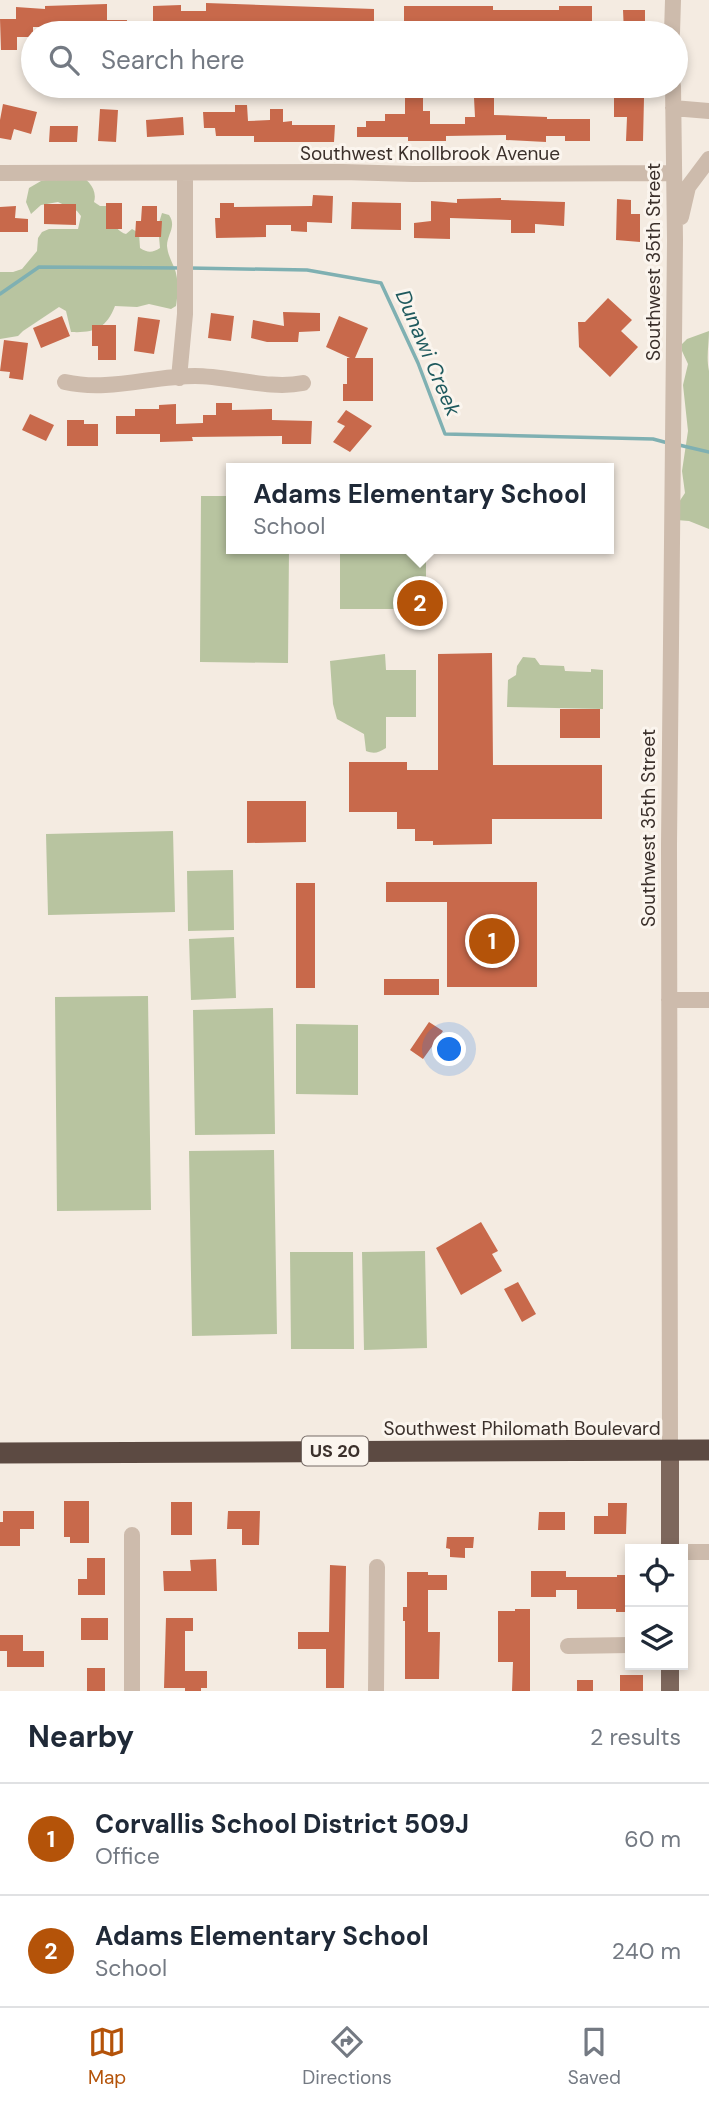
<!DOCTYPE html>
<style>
body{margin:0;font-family:"DM Sans",sans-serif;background:#f2f2f3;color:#1f2937}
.controls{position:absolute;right:21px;bottom:21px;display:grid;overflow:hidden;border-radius:0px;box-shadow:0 4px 10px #0003}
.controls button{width:63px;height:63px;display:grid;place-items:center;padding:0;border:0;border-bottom:2px solid #e0e1e3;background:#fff;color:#1f2937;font:35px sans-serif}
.you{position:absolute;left:450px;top:1050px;width:24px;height:24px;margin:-18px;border:5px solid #fff;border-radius:50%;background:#1a73e8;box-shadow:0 0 0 10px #1a73e833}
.badge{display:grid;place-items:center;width:46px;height:46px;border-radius:50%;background:#b45309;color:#fff;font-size:23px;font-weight:700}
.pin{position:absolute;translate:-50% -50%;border:4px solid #fff;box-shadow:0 2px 7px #0006}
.popup{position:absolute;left:226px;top:463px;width:388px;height:91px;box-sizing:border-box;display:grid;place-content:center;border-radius:0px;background:#fff;filter:drop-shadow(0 2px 5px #0005);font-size:23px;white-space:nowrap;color:#747a83}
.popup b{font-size:26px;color:#1f2937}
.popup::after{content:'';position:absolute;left:50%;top:100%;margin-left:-14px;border:14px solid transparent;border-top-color:#fff}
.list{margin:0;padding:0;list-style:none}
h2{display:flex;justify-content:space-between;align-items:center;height:91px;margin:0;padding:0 28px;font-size:30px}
h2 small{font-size:23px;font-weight:400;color:#747a83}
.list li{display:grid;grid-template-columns:46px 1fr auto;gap:21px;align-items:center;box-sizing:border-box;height:112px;padding:0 28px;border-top:2px solid #e0e1e3}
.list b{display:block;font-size:26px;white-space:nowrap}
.list p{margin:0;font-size:23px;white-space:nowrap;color:#747a83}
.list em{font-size:23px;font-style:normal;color:#747a83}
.icon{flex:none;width:38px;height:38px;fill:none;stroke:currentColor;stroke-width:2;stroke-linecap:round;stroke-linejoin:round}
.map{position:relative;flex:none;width:709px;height:1691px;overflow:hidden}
.search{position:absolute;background:#fff;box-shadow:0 4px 10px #0003;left:21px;right:21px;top:21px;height:77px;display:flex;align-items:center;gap:18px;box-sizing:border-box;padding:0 24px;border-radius:38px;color:#747a83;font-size:26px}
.sheet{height:315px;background:#fff}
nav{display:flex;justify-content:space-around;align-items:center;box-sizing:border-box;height:98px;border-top:2px solid #e0e1e3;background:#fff;font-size:19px;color:#747a83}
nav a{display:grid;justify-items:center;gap:4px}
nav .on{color:#b45309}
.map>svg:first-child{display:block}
.green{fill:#b8c4a0}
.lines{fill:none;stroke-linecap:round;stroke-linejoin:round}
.stream{stroke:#7fb0b2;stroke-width:3.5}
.building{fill:#c8694b}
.minor{stroke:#cdbbac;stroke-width:16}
.major{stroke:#7d675c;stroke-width:18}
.highway{stroke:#5c4a42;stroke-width:21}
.labels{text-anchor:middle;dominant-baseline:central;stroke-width:6;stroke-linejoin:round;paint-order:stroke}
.shield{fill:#fbf5ee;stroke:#756b66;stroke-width:2}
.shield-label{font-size:18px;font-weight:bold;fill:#3b302b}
.street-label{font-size:19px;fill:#3b302b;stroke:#fbf5ee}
.water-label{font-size:21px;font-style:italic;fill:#1f5a5e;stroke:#fbf5ee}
</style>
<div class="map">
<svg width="709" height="1691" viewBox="0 0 709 1691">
<rect width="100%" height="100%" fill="#f4ebe1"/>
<path class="green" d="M76,174C87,178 98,189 94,202L100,206H108C112,217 113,230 126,234L132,229L139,233L140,248C148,253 152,253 160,248L158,226L162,213L169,215C177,227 167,234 167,246C168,255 171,260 174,267C179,279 178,294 176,306L171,309L149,304L137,307L115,306C106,329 94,333 71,332L66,311L59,307L23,331L18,336L0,339V272H13L22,269L37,251L38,238L42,232L49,229H78L81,216L77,211L58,202L41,205L31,214L26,202L29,188L41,181Z
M709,331C709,345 706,357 709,371V529L689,521L676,520L677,505L685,493L682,471L688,431L683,385L688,364L682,351V344L687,339Z
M201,496H231V549H289L288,663L200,662Z
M340,549H426V609H340Z
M385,654L386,670H416V717H386V748C378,753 374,754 366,751L364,734L337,719L333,704L330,661Z
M523,657L535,658L540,665L564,666L565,671L591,672V669L603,670V709L507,707L508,680L516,675L517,666Z
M173,831L175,912L48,915L46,834Z
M233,870L234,930L188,931L187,871Z
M234,937L236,998L191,1000L189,939Z
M148,996L151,1210L57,1211L55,997Z
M273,1008L275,1134L195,1135L193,1010Z
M296,1024L358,1025V1095L296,1094Z
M274,1150L277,1334L192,1336L189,1151Z
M425,1251L427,1348L364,1350L362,1252Z
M290,1252H353L354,1349H291Z"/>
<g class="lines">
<path class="stream" d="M189,268L307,270L381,283L418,363L445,434L653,439L668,443
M0,294L39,267L182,268
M679,445L709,452"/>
</g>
<path class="building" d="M206,3L374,9V33H352V25H324V33H276V25L245,24V32L229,31L230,23H153V6L181,5V11H206Z
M107,4V20H127L126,33H91V27H33V37H17V50H1L0,19H16V7L45,9V6Z
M404,6H493V10H559V6H592V33H581V30H545V33H521V30H507V26L422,25V32H404Z
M623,10H645V33H624Z
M405,86H423V111H430V124H465V117H475L474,98H494V115L547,117V119H590V141H565V136H546V142L506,140V135L446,136V141H408V137H357V127H366V121H385V114H405Z
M614,98H644L643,141H626L627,117H614Z
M3,104L37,112L31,134L14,129L11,140L0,138V120Z
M235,105H247L248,121L270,120V109H283V122L292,121V125H335L334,142H254V136H216L215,128H204L203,112H235Z
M100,109L118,110L116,142L98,141Z
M183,117L184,135L147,137L146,120Z
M50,126H78L77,142H49Z
M313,195L333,196L332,223L307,222V232L291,231V225H266V237L216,238L215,218H220V203H234V207L312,206Z
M501,198V200L565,202L564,226L535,224V233H511V220L450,218V239L414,238V223L431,221V201L457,203V199Z
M617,199L631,200V214H640V242L616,240Z
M352,202L401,203V230L351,229Z
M106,203H122V229H106Z
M44,204H76V225L44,224Z
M16,206L15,218L28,219V232H0V207Z
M142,206H157V221H162L161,237H135L136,221H141Z
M608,298L632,320L621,331L638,347L610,377L579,347L578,322H585Z
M283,312L320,313V331L299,332L298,342H267L251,338L253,320L284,326Z
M211,313L234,316L231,341L208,338Z
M62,316L70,336L41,348L33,328Z
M339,316L368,328L355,358H373V401H343V384H347V358H350L326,347Z
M138,317L160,320L154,354L134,351Z
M92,325H116V360H98V346H92Z
M4,340L28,343L23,380L9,378L10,372L0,371Z
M216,403H232V410L272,409V420L312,421L311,444H282V436L192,437L193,441L160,442V434H116V416H135V409H159V405L176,404V424L203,423V415H216Z
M346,410L372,426L350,452L333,442L345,426L337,422Z
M30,414L54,425L46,441L22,430Z
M67,420H84V424H98V446H67Z
M492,653L493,765H602V819H492V844L433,845V841H415V829H397V812H349V762H407V770H438V654Z
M560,709H600V738H560Z
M247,801H306V842L247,843Z
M386,882H537V987H447V902H386Z
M296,883H315V988H296Z
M384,979H439V995H384Z
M429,1022L443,1031L423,1059L410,1050Z
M481,1222L498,1251L492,1254L502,1271L461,1295L436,1248Z
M518,1282L536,1314L522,1322L504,1289Z
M64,1501H89V1543H70V1537H64Z
M171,1502H192V1535H171Z
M608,1503H627L626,1534H594V1516H608Z
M3,1511H34V1529H20V1546H0V1522H3Z
M228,1511H260L259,1545H242V1529H227Z
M539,1512H565V1530H538Z
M447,1537H474L473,1548H465V1558L450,1557V1549L446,1548Z
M87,1558H105V1595H78V1579H87Z
M216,1559L217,1591H164L163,1571H191L190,1560Z
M330,1565L346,1566L344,1688H326V1649H298V1632H329Z
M531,1571H566V1577H617V1575H630V1612H616V1609H577V1590H556V1597H531Z
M407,1572H428V1575H447V1590H428V1632H440L439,1679H405V1621H403V1607H407Z
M515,1609H530V1691H512L513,1662H498V1611H515Z
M81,1618H108V1640H81Z
M166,1618H193V1631H185V1671H207V1688H201V1691H185V1688H164Z
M0,1635H23V1651H44V1667H7V1651H0Z
M87,1668H105V1691H87Z
M620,1675H643V1691H620Z
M577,1680H593V1691H577Z"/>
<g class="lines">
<path class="minor" d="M672,33L673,0
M673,108L709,111
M0,173L343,172L413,174L674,173
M681,217L688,187L709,159
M179,378L185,314V173
M65,382C109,392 151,376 195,376C229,376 270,390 303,383
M669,1000H709
M670,1450L669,845L675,240L673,86
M683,1552H709
M568,1646L630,1645
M132,1691V1535
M376,1691L377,1567"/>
<path class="major" d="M670,1549V1450
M670,1665V1691"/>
<path class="highway" d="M0,1453L709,1450"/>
</g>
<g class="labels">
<rect class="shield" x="302" y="1436.5" width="66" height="29" rx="5"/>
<g class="shield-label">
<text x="335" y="1451">US 20</text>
</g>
<g class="street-label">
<text x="430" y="153">Southwest Knollbrook Avenue</text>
<text transform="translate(653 262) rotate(-90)">Southwest 35th Street</text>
<text transform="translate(648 828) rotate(-90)">Southwest 35th Street</text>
<text x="522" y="1428">Southwest Philomath Boulevard</text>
</g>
<g class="water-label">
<text transform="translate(428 353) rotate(67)">Dunawi Creek</text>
</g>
</g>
</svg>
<div class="controls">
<button><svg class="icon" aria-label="locate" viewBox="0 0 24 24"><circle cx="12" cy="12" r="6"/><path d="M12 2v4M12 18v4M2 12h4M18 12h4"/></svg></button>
<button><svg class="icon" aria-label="layers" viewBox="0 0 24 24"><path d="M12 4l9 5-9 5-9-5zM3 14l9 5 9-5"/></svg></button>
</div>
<div class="you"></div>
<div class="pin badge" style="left:492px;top:941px">1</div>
<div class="pin badge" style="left:420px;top:603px">2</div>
<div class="popup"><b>Adams Elementary School</b>School</div>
<div class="search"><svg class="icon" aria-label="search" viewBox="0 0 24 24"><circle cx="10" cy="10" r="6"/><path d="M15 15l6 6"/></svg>Search here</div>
</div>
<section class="sheet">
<h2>Nearby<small>2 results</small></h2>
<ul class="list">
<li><span class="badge">1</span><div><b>Corvallis School District 509J</b><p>Office</p></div><em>60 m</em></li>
<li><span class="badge">2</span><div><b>Adams Elementary School</b><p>School</p></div><em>240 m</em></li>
</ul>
</section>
<nav>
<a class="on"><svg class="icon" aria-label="map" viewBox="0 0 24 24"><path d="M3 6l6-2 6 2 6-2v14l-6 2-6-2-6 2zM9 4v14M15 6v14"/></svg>Map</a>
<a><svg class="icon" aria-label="directions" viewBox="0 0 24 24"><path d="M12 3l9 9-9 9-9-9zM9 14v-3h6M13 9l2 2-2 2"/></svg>Directions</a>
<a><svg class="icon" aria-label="saved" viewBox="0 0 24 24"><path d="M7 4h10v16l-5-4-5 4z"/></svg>Saved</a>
</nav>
